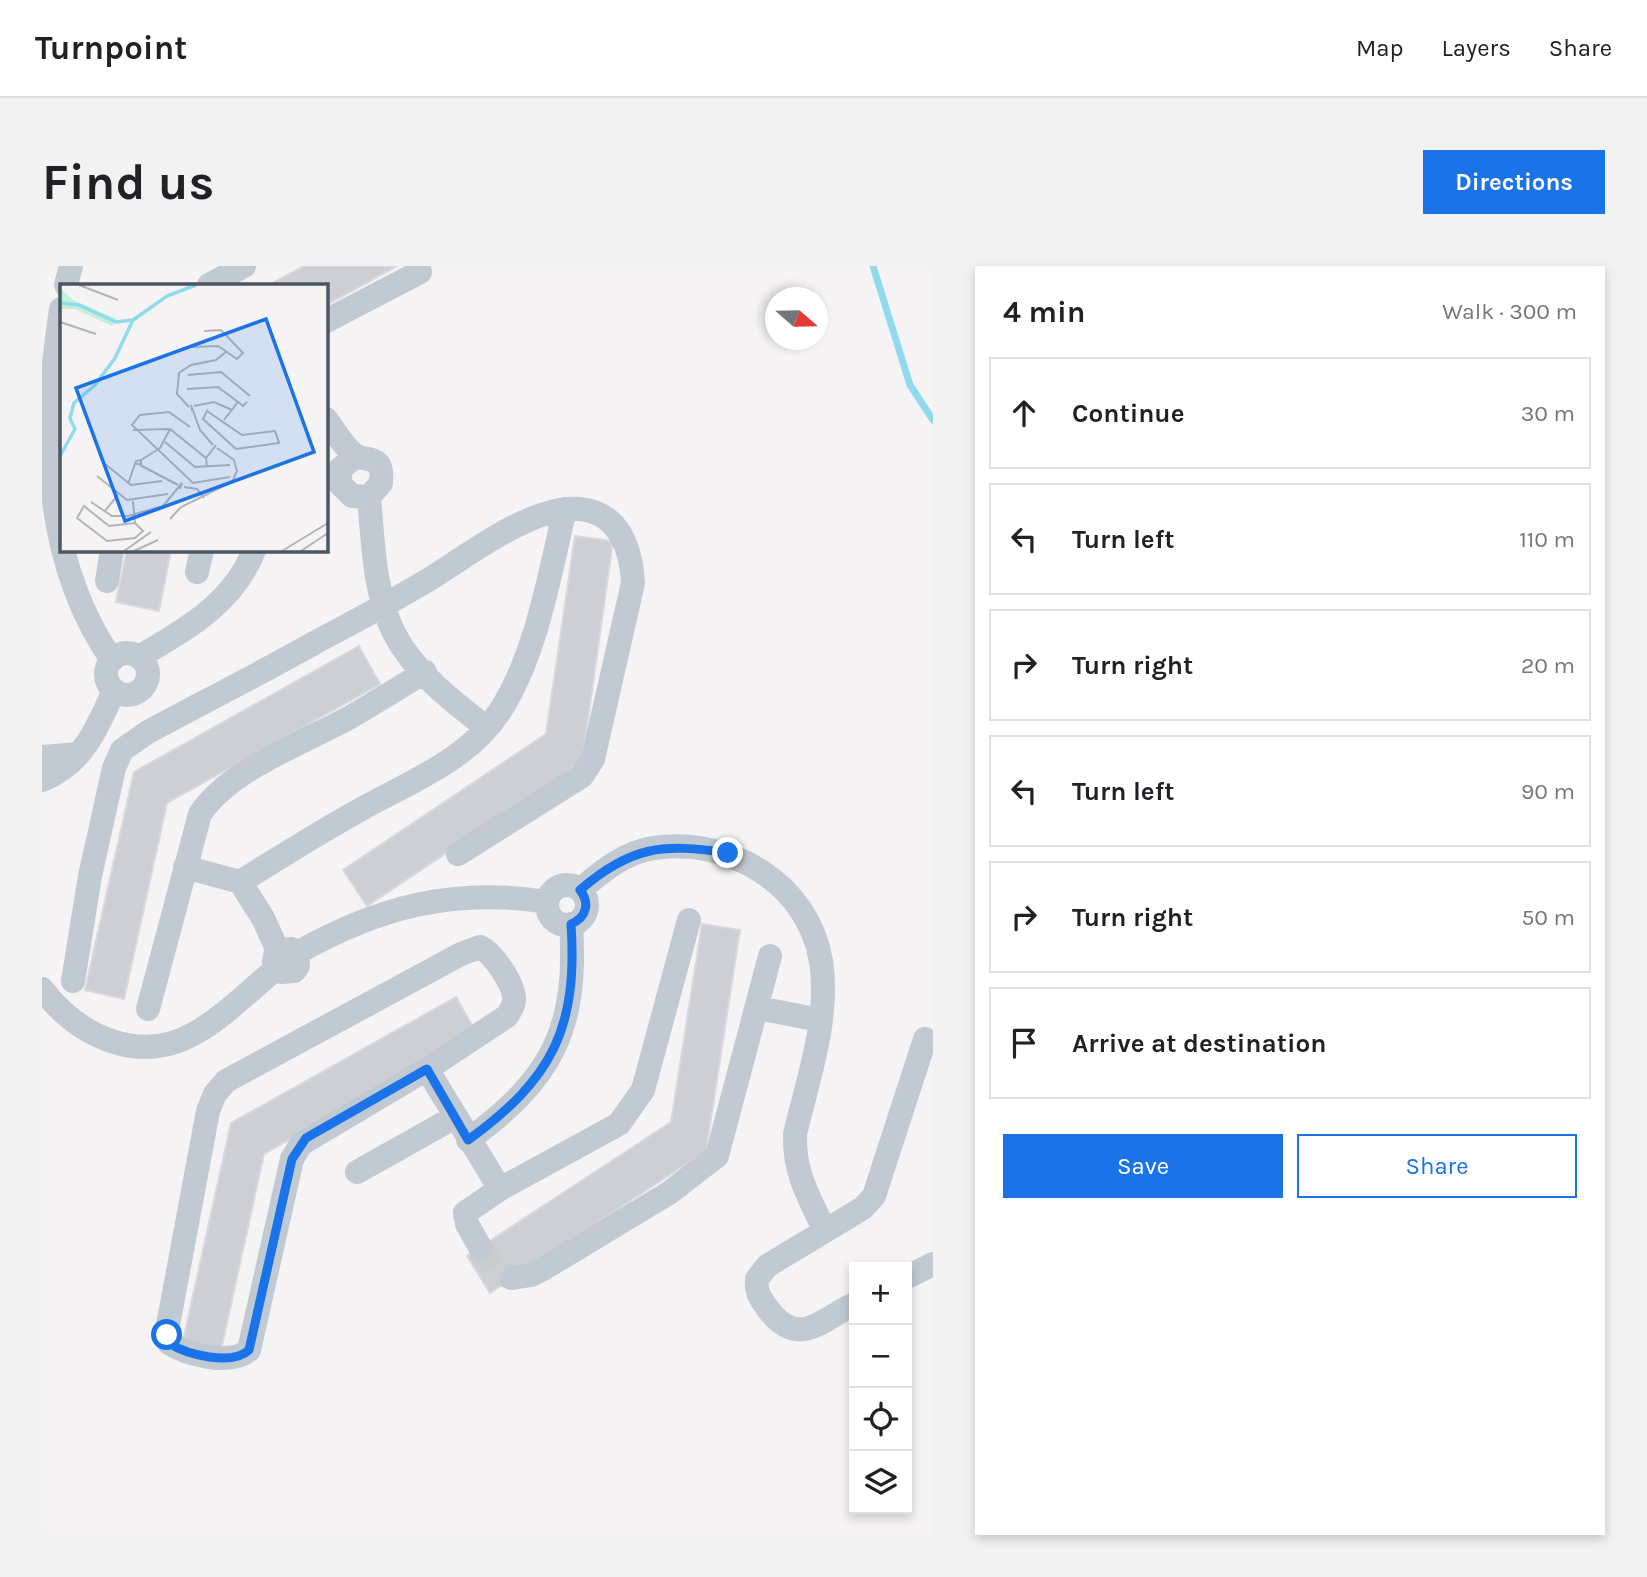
<!DOCTYPE html>
<meta charset="utf-8">
<style>
body{margin:0;font-family:Karla,sans-serif;background:#f2f2f2;color:#202124}
.controls{position:absolute;right:21px;bottom:21px;display:grid;overflow:hidden;border-radius:0px;box-shadow:0 4px 10px #0003}
.controls button{width:63px;height:63px;display:grid;place-items:center;padding:0;border:0;border-bottom:2px solid #e0e0e0;background:#fff;color:#202124;font:35px sans-serif}
.compass{position:absolute;left:723px;top:21px;width:63px;height:63px;border-radius:50%;background:#fff;box-shadow:0 4px 10px #0003;rotate:110deg}
.stop{position:absolute;width:21px;height:21px;margin:-16px;border:5px solid #1a73e8;border-radius:50%;background:#fff}
.stop.end{background:#1a73e8;border-color:#fff;box-shadow:0 2px 7px #0008}
.list{margin:0;padding:0;list-style:none}
h2{display:flex;justify-content:space-between;align-items:center;height:91px;margin:0;padding:0 28px;font-size:30px}
h2 small{font-size:23px;font-weight:400;color:#757577}
.list li{display:grid;grid-template-columns:46px 1fr auto;gap:21px;align-items:center;box-sizing:border-box;height:112px;margin:0 14px 14px;padding:0 14px;border:2px solid #e0e0e0;border-radius:0px}
.list b{display:block;font-size:26px;white-space:nowrap}
.list em{font-size:23px;font-style:normal;color:#757577}
.actions{display:flex;gap:14px;padding:21px 28px}
.actions a{flex:1;padding:16px 0;border:2px solid #1a73e8;border-radius:0px;text-align:center;font-size:24px;color:#1a73e8}
.actions .main{background:#1a73e8;color:#fff}
.icon{flex:none;width:38px;height:38px;fill:none;stroke:currentColor;stroke-width:2;stroke-linecap:round;stroke-linejoin:round}
.map{position:relative;flex:none;width:891px;height:1269px;overflow:hidden;border-radius:0px}
header{display:flex;align-items:center;gap:42px;box-sizing:border-box;height:98px;padding:0 35px;background:#fff;border-bottom:2px solid #e0e0e0}
header strong{font-size:33px}
nav{display:flex;gap:38px;margin-inline-start:auto;font-size:24px}
.intro{display:flex;align-items:center;justify-content:space-between;box-sizing:border-box;height:168px;padding:0 42px}
h1{margin:0;font-size:49px}
.button{padding:18px 32px;border-radius:0px;background:#1a73e8;color:#fff;font-size:24px;font-weight:700}
main{display:flex;gap:42px;padding:0 42px}
aside{flex:1;background:#fff;border-radius:0px;box-shadow:0 4px 10px #0003}
.map>svg:first-child{display:block}
.lines{fill:none;stroke-linecap:round;stroke-linejoin:round}
.stream{stroke:#90daee;stroke-width:7}
.building{fill:#cdcfd5;stroke:#d7d9de;stroke-width:2}
.minor-tunnel{stroke:#caccce;stroke-width:24;stroke-dasharray:24 12;stroke-linecap:butt}
.minor{stroke:#c1cad2;stroke-width:24}
.route{stroke:#1a73e8;stroke-width:9}
.inset-river{fill:none;stroke:#90daee;stroke-width:3.5}
.inset-road{fill:none;stroke:#b1b4b9;stroke-width:2}
.view{fill:#1a73e8;fill-opacity:0.15;stroke:#1a73e8;stroke-width:3.5}
.inset-edge{fill:none;stroke:#4a5661;stroke-width:3.5}
</style>
<header>
<strong>Turnpoint</strong>
<nav><a>Map</a><a>Layers</a><a>Share</a></nav>
</header>
<div class="intro"><h1>Find us</h1><a class="button">Directions</a></div>
<main>
<div class="map">
<svg width="891" height="1269" viewBox="0 0 891 1269">
<rect width="100%" height="100%" fill="#f5f3f3"/>
<g class="lines">
<path class="stream" d="M831,0L868,119L891,154"/>
</g>
<path class="building" d="M262,0H355L284,39V19H227Z
M533,270L571,275L540,496L325,640L301,604L504,468Z
M85,284H129L117,345L74,336Z
M317,380L338,418L125,537L82,733L43,724L92,506Z
M660,658L698,664L664,885L448,1027L425,990L629,856Z
M414,731L435,768L222,888L179,1084L141,1075L189,857Z"/>
<g class="lines">
<path class="minor-tunnel" d="M438,981L454,1005L470,1012"/>
<path class="minor" d="M24,19L29,0
M167,19L202,0
M19,43C0,166 0,293 70,394
M284,55L378,6
M284,153C292,163 302,182 313,189C326,197 342,187 339,217L327,231L310,230L298,218V203L314,190
M327,231C331,275 332,327 352,367C372,406 411,436 445,462
M155,306L160,284
M65,315L70,284
M64 408a21 21 0 1 1 42 0a21 21 0 1 1-42 0Z
M97,391C144,363 192,337 212,284
M0,491L37,488
M0,514C40,499 56,461 72,424
M143,601L198,616L221,652L236,685L233,690L232,696L240,706L252,705L256,700L255,687L250,683L236,685
M198,616C237,592 276,567 316,545C365,517 426,495 458,445C494,390 508,307 523,243
M505 639a20 20 0 1 1 40 0a20 20 0 1 1-40 0Z
M538,624C559,606 583,586 612,582C687,571 766,617 779,695C788,751 766,813 753,868C752,907 766,929 782,963
M438,681C451,687 473,719 472,734C472,740 468,745 465,750L385,803L259,878L250,893L207,1084C190,1100 145,1089 127,1077L126,1059L166,845L173,828L184,815L419,688Z
M255,687C336,641 413,621 505,636
M31,715L48,610L72,502L80,484L106,466C162,436 219,407 274,376C312,356 349,336 386,314C426,290 489,239 538,243C578,247 589,283 591,317L551,493L540,510L416,588
M0,723C37,771 98,800 155,766C184,749 209,723 235,702
M716,742L778,754
M106,743L158,548C186,505 258,478 303,454C330,439 356,422 383,406
M385,803L458,923L423,947L425,958L438,981
M426,874C510,813 536,763 529,658
M315,906L413,851
M458,923L577,858L601,824L647,654
M865,1011L891,998
M470,1012L489,1009L501,1003L627,927L675,890L728,690
M812,1038C777,1056 755,1082 726,1043C718,1032 714,1027 715,1013L725,1000L821,942L832,930L883,773"/>
</g>
<g class="lines">
<path class="route" d="M125,1069L127,1077C145,1089 190,1100 207,1084L250,893L264,872L385,803L426,874C510,813 536,763 529,658C545,651 548,637 538,624C589,580 621,577 686,587"/>
</g>
<g transform="translate(18 18)">
<rect width="268" height="268" fill="#f5f3f3"/>
<path d="M0,4L13,16L57,35L52,42L15,25H0Z" fill="#c3f1d5"/>
<path class="inset-river" d="M0,19L19,21L56,38L73,36M0,172L15,145L10,134L14,119L35,101L55,74L73,36L107,12L136,1"/>
<path class="inset-road" d="M19,1L58,16M0,38L36,50M132,63L158,62L177,75L183,69L161,46L144,47M128,91L161,88L190,112M127,105L158,103L178,118M134,122L154,118L172,126M129,123L117,110L119,89L131,81L156,76L166,68M132,127L131,121L140,146L153,161M147,127L182,151L215,147L219,159L176,165L143,135ZM164,136L178,118L183,122L187,118M130,143L109,128L80,131L72,141L133,199L170,193M73,146L110,145L146,174M105,158L135,183L170,181M81,176L100,164L110,145M45,180L71,201L102,197M80,181L118,201M147,183L146,174L156,161L154,164M37,192L67,216L108,210M68,200L76,177L81,176V180H76M124,203L137,205L144,214M73,217L75,239M31,218L52,232H68L103,222L122,199L120,205M24,222L49,242L75,239L83,247L75,254L47,257L17,234ZM44,228L58,211M110,235L121,223L172,198L177,187L174,176L157,164M64,267L91,248M74,267L98,256M222,267L268,239M241,267L268,249"/>
<path class="view" d="M206,35L254,168L65,237L16,104Z"/>
<rect width="268" height="268" class="inset-edge"/>
</g>
</svg>
<div class="controls">
<button>+</button>
<button>−</button>
<button><svg class="icon" aria-label="locate" viewBox="0 0 24 24"><circle cx="12" cy="12" r="6"/><path d="M12 2v4M12 18v4M2 12h4M18 12h4"/></svg></button>
<button><svg class="icon" aria-label="layers" viewBox="0 0 24 24"><path d="M12 4l9 5-9 5-9-5zM3 14l9 5 9-5"/></svg></button>
</div>
<svg class="compass" viewBox="-18 -18 36 36"><path d="M0-13l5 13h-10z" fill="#e53935"/><path d="M0 13l5-13h-10z" fill="#757577"/></svg>
<div class="stop" style="left:125px;top:1069px"></div>
<div class="stop end" style="left:686px;top:587px"></div>
</div>
<aside>
<h2>4 min<small>Walk · 300 m</small></h2>
<ul class="list">
<li><svg class="icon" aria-label="ahead" viewBox="0 0 24 24"><path d="M12 20V5M6 11l6-6 6 6"/></svg><div><b>Continue</b></div><em>30 m</em></li>
<li><svg class="icon" aria-label="left" viewBox="0 0 24 24"><path d="M17 20v-9H6M10 6l-5 5 5 5"/></svg><div><b>Turn left</b></div><em>110 m</em></li>
<li><svg class="icon" aria-label="right" viewBox="0 0 24 24"><path d="M7 20v-9h11M14 6l5 5-5 5"/></svg><div><b>Turn right</b></div><em>20 m</em></li>
<li><svg class="icon" aria-label="left" viewBox="0 0 24 24"><path d="M17 20v-9H6M10 6l-5 5 5 5"/></svg><div><b>Turn left</b></div><em>90 m</em></li>
<li><svg class="icon" aria-label="right" viewBox="0 0 24 24"><path d="M7 20v-9h11M14 6l5 5-5 5"/></svg><div><b>Turn right</b></div><em>50 m</em></li>
<li><svg class="icon" aria-label="arrive" viewBox="0 0 24 24"><path d="M6 21V4h12l-3 4 3 4H6"/></svg><div><b>Arrive at destination</b></div></li>
</ul>
<div class="actions"><a class="main">Save</a><a>Share</a></div>
</aside>
</main>
